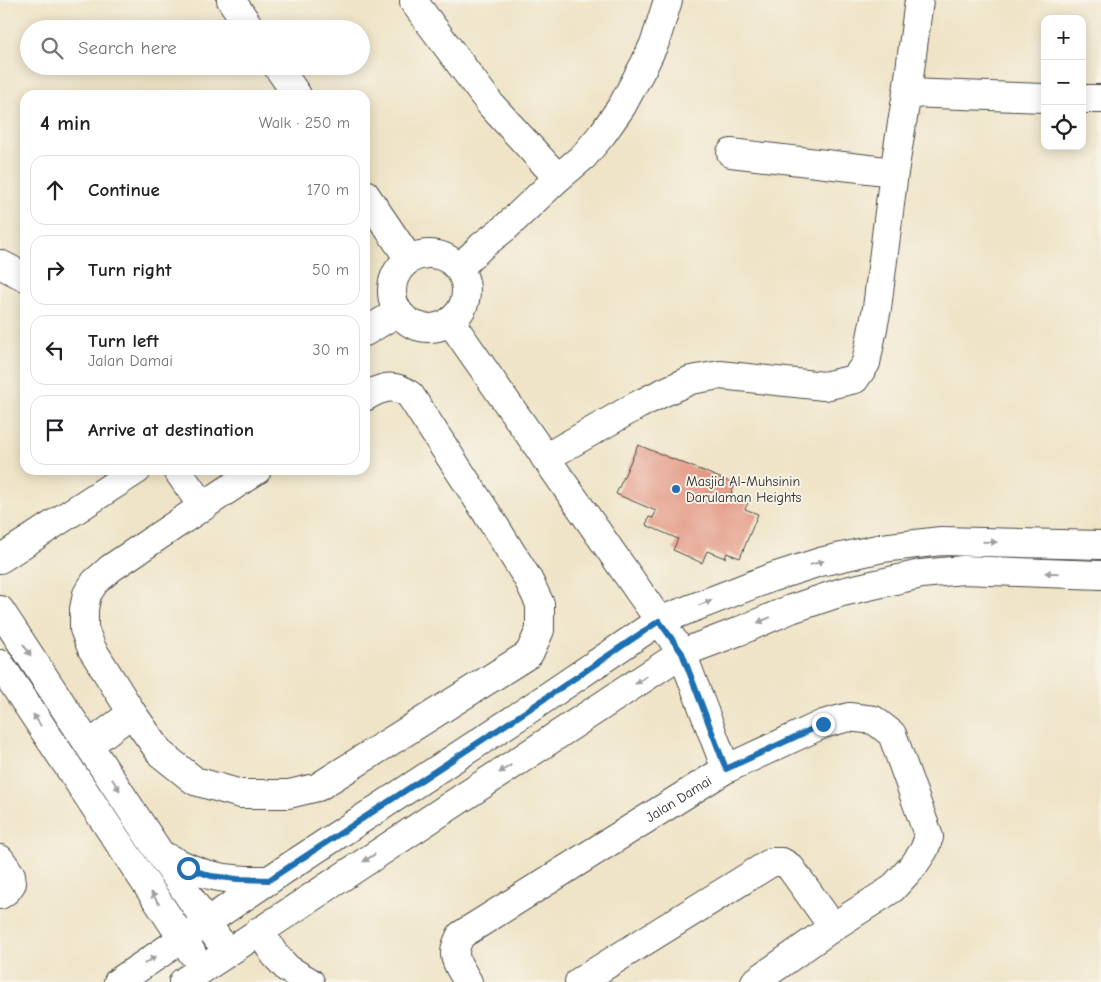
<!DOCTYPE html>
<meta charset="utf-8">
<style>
body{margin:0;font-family:"Comic Neue",sans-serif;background:#f6f6f6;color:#202124}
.controls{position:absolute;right:15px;top:15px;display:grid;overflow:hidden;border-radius:10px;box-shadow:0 2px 12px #0003}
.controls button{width:45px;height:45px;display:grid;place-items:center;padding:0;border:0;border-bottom:1px solid #e0e0e0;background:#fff;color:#202124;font:25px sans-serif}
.stop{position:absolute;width:15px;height:15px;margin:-11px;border:4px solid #1f6fb2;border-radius:50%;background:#fff}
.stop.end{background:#1f6fb2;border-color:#fff;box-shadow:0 1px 5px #0008}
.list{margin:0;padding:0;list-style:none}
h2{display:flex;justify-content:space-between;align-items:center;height:65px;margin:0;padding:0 20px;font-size:21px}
h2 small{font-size:16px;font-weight:400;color:#757577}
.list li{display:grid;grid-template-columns:32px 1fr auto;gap:15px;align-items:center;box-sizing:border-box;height:70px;margin:0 10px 10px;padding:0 10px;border:1px solid #e0e0e0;border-radius:15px}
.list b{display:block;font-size:19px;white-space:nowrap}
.list p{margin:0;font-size:16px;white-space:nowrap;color:#757577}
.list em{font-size:16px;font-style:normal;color:#757577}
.icon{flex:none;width:28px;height:28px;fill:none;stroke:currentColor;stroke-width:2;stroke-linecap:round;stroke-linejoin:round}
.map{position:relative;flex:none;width:1101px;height:982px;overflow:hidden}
.search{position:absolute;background:#fff;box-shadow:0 2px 12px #0003;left:20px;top:20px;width:350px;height:55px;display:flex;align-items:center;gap:12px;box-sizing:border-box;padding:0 18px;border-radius:28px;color:#757577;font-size:19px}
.panel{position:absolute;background:#fff;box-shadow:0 2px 12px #0003;left:20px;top:90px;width:350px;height:385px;border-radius:15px}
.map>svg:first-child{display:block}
.building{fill:#e39481}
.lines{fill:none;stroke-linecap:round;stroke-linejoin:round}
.minor-casing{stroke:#484742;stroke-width:30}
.minor{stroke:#fff;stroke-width:28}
.oneway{fill:#a0a0a0}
.route{stroke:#1f6fb2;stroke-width:6}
.poi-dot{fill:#1f6fb2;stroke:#f7f3e8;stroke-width:2}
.labels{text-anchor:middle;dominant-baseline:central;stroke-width:4;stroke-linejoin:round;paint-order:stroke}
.poi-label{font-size:14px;fill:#2b2b2b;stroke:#f7f3e8;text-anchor:start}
.street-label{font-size:14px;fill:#2b2b2b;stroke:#f7f3e8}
</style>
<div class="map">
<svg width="1101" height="982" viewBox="0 0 1101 982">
<rect width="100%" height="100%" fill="#f7f3e8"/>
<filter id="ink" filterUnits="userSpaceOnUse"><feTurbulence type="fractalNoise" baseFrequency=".02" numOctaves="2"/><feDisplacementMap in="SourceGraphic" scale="10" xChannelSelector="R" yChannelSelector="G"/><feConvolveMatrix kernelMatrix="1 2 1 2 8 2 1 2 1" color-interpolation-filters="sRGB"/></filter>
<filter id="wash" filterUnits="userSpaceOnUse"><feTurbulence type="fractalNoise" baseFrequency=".0096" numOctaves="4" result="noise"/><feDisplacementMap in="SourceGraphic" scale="20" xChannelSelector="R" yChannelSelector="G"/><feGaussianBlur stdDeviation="1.12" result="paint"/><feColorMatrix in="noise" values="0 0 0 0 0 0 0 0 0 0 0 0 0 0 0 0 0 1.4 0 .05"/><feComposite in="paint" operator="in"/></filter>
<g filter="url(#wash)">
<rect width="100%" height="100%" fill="#efe4c7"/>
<g id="blocks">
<path class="building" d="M638,445L735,484L730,496L748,503L745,509L758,514L740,558L727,553L725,558L707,551L702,563L673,550L678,539L646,525L649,517L653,518L656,511L616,494Z"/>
</g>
</g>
<g filter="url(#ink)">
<use href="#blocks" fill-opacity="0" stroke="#484742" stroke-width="1"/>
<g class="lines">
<defs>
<g id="minor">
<path d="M231,0L251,29"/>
<path d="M414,2L491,105L558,178"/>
<path d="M277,66L297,95"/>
<path d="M907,93L1045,98"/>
<path d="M1082,99H1101"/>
<path d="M731,153L894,172"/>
<path d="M365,194L409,259"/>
<circle cx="429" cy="291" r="37"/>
<path d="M0,264L25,277"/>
<path d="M459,268L483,245L506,227L558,178L584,156L603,133L622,106L645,63L655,42L668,0"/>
<path d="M450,321L682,653L726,769"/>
<path d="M365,332L398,312"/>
<path d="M545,458L638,405L662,393L691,380L720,375L824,386L855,379L866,363L877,308L894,172L907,93L919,0"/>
<path d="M177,470L203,507"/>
<path d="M257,470L111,568L95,582L87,594L84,609V629L92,649L132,713L161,754L195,781L241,794H289L318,787L529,654L540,630V604L528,579L486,512L410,395C394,383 381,387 365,397"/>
<path d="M0,559L137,470"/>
<path d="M0,610L161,855L218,939"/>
<path d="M0,664L192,953"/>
<path d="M89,745L132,713"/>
<path d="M162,855C178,863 193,871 210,875C229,880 250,880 269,880"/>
<path d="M0,859L11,875L12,883L7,890L0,895"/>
<path d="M259,931L275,955L288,969L310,982"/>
<path d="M118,982L269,880L525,712L659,621L770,578L820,562L882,548L941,541L1101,545"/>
<path d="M183,982L682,653L737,632L791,609L842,592L921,574L963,570L1101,575"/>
<path id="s1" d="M468,982C457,962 449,957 461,935L726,769L823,724L849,717L874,720L892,734L929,837L924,850L914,865L892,889L833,927L755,982"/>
<path d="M579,982L772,862H782L790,867L833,927"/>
</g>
</defs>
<use href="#minor" class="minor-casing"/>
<use href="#minor" class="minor"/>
</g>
<defs><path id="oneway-solid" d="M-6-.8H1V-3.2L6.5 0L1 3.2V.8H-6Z" transform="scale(1.25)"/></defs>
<g class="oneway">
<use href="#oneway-solid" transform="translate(990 542) rotate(1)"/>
<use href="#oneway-solid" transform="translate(817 563) rotate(-16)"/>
<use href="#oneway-solid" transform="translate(1052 573) rotate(-178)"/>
<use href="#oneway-solid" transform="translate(705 603) rotate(-21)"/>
<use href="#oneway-solid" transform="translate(764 620) rotate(157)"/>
<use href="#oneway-solid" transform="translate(27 650) rotate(57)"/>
<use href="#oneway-solid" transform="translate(641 680) rotate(147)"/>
<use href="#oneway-solid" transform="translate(37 720) rotate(-123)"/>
<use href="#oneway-solid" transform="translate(505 769) rotate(147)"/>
<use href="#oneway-solid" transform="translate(116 785) rotate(57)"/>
<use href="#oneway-solid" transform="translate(369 858) rotate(147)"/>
<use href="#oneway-solid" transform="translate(155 898) rotate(-124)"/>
<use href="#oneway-solid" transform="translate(150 960) rotate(-34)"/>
</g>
</g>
<g class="lines" filter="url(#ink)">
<path class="route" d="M188,868L211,876L237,879L269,880L525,712L659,621L682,653L726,769L823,724"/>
</g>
<circle class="poi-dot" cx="676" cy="489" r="5"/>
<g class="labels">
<g class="poi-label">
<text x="686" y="481">Masjid Al-Muhsinin<tspan x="686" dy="16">Darulaman Heights</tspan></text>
</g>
<g class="street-label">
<text stroke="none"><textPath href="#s1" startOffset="308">Jalan Damai</textPath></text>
</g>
</g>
</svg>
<div class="controls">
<button>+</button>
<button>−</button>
<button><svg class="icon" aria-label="locate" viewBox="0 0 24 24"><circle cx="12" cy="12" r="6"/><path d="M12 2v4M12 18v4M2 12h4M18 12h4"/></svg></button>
</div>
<div class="stop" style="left:188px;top:868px"></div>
<div class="stop end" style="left:823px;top:724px"></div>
<div class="search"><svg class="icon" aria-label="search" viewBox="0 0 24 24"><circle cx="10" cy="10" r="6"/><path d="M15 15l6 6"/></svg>Search here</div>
<section class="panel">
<h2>4 min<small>Walk · 250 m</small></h2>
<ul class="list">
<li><svg class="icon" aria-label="ahead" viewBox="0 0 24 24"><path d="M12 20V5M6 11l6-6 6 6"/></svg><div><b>Continue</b></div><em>170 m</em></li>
<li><svg class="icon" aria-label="right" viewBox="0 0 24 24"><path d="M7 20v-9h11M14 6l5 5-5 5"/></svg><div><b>Turn right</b></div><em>50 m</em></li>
<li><svg class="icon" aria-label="left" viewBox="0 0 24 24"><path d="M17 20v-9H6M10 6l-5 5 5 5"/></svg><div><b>Turn left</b><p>Jalan Damai</p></div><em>30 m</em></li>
<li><svg class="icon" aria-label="arrive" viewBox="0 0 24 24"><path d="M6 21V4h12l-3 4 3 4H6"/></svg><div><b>Arrive at destination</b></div></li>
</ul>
</section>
</div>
